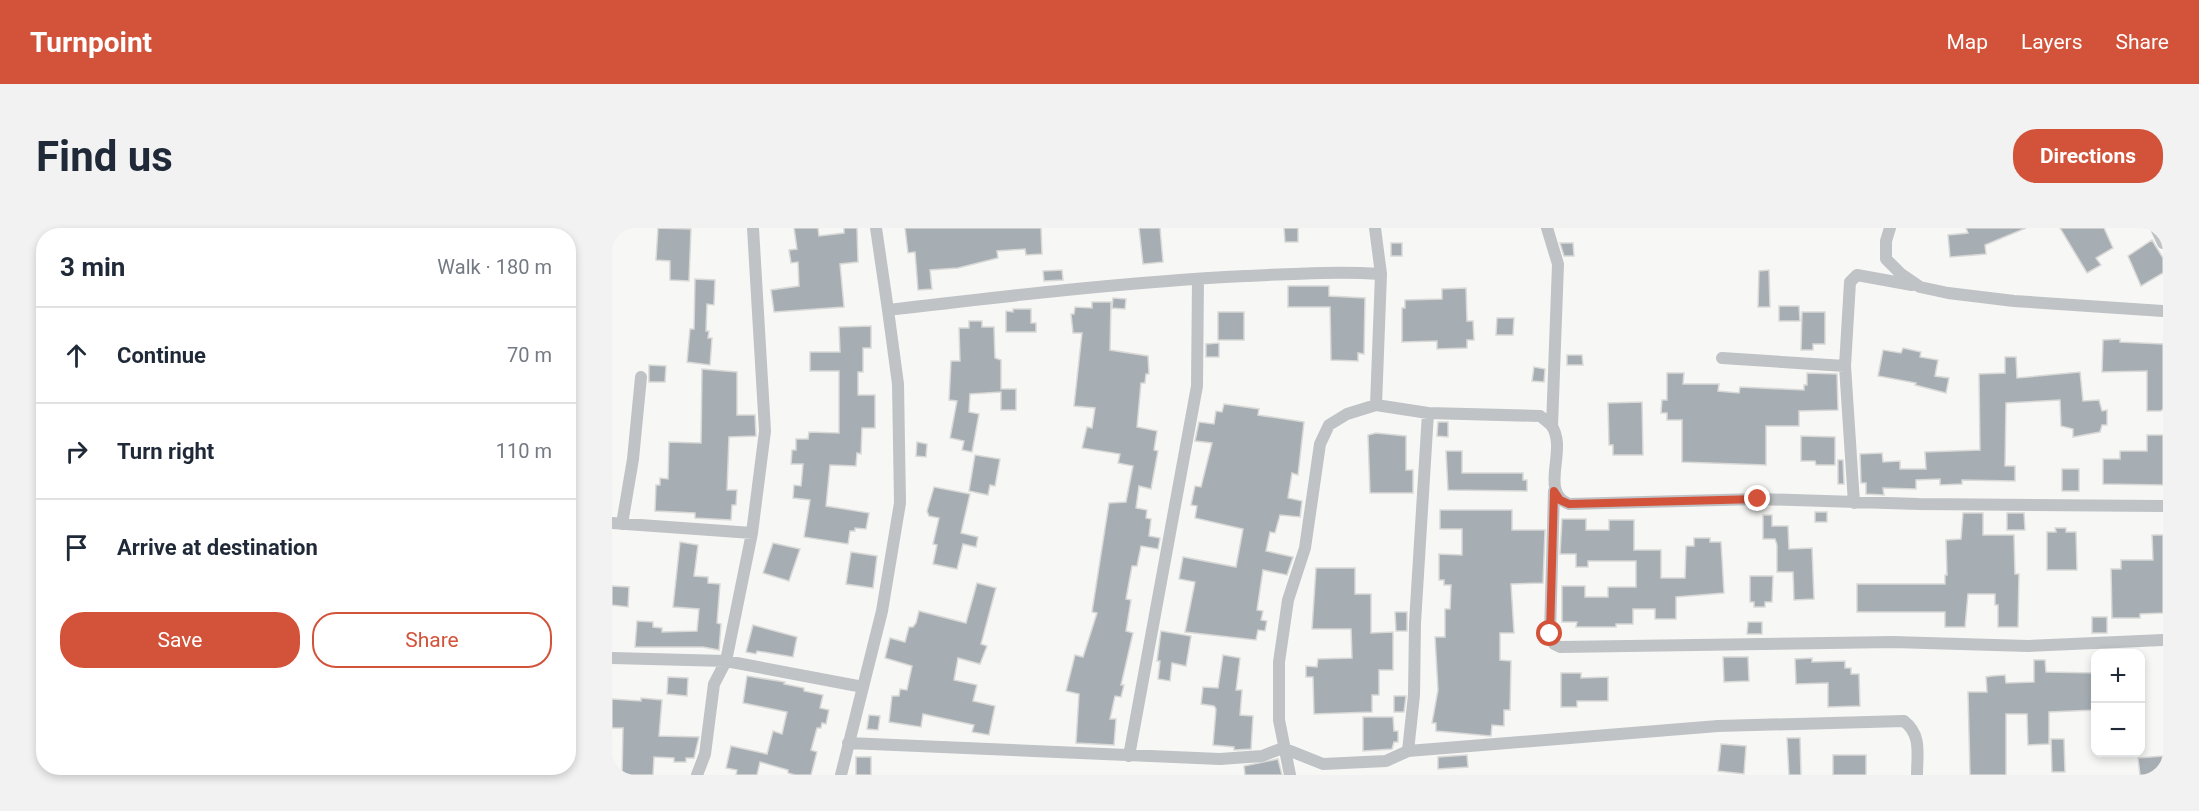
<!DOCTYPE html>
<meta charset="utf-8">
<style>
body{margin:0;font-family:Roboto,sans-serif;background:#f2f2f3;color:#1f2937}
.controls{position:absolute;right:18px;bottom:18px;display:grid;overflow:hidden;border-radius:12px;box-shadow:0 3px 9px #0003}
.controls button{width:54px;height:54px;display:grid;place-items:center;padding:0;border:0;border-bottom:2px solid #e0e1e3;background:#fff;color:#1f2937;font:30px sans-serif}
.stop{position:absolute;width:18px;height:18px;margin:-14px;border:4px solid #d3533a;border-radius:50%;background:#fff}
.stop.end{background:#d3533a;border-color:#fff;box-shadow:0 2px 6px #0008}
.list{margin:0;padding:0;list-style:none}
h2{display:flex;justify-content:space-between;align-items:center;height:78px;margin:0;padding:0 24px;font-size:26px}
h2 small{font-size:20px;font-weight:400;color:#747a83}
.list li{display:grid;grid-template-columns:39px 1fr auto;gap:18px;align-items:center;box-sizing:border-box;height:96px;padding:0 24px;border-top:2px solid #e0e1e3}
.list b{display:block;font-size:22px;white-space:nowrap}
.list em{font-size:20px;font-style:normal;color:#747a83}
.actions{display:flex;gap:12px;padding:18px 24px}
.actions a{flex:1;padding:14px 0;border:2px solid #d3533a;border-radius:24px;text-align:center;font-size:21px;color:#d3533a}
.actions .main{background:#d3533a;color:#fff}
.icon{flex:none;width:33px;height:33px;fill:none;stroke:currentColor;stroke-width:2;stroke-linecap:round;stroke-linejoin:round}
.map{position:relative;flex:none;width:1551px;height:547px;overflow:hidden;border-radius:24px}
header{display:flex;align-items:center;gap:36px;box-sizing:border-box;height:84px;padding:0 30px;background:#d3533a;color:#fff}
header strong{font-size:28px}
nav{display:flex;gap:33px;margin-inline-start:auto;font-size:21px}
.intro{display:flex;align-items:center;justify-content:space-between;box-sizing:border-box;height:144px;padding:0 36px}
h1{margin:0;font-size:42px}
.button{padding:15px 27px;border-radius:24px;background:#d3533a;color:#fff;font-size:21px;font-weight:700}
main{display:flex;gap:36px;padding:0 36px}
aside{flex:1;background:#fff;border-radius:24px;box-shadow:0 3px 9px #0003}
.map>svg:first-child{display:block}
.building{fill:#a7aeb3;stroke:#d9d9d7;stroke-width:1.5}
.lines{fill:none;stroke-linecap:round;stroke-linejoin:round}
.street{stroke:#bfc3c6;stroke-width:12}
.route{stroke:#d3533a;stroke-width:8}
</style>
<header>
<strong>Turnpoint</strong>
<nav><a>Map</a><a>Layers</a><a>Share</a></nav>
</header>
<div class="intro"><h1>Find us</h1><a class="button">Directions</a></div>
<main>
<aside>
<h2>3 min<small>Walk · 180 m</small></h2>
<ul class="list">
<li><svg class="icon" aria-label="ahead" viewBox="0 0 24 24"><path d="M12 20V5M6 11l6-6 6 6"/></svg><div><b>Continue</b></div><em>70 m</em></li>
<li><svg class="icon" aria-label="right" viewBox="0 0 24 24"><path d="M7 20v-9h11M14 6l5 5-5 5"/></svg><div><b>Turn right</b></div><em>110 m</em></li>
<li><svg class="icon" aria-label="arrive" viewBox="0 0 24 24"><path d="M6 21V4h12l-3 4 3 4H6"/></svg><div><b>Arrive at destination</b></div></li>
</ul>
<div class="actions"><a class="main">Save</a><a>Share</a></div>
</aside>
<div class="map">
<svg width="1551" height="547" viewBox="0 0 1551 547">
<rect width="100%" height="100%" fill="#f7f7f5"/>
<path class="building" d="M46,0L79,1L77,53L58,52V33L44,32Z
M182,0H206L207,8L232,5V0H245L246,34L228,36L232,79L162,84L159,62L187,58L186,34L179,35L177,22L185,21Z
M293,0H429L430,26L414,27L413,21L385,23L386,30L346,40L318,42L320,61L306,62L303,24L296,25Z
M527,0H548L551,34L531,36Z
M672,0H686V14H673Z
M1354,0H1414L1373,17L1374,26L1338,29L1336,7L1356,5Z
M1448,0H1492L1501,20L1484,30L1489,37L1475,45Z
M1540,12L1551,30V45L1529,58L1516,28Z
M779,15H790V28H779Z
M948,15H961L962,28H952Z
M450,42L451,52L432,53L431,43Z
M1157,42L1158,79H1146L1147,43Z
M83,51L103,52L102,77L95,76L94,103H97L96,110H100L98,137L75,134L78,101H82Z
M676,58H717V68L753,70L752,126L746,125V133L719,132L718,79H676Z
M854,60L855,93H861L862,112H855V120L825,121V113L790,114V80H793V72L830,71V61Z
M501,70L514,71L513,81L500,80Z
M480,74H499L498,122L536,128L537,146H534L533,155H529L525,199L545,203L542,222L546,223L539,261L527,258L524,280L535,282L534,290L539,291L537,308L548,310L546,321L529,318L525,338H520L514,371L519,372L514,403L521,405L509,457H512L509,469L503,468L498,491H504L502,517L464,515L467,466L454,463L463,427L471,429L485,385L480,384L497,275L514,274L521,238L506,235L508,226L470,220L475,199L480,200L483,180L462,178L470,105H461L459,86H462L463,79L480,80Z
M1167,78H1187L1188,93H1167Z
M401,81H419V95H424V104H394V83L401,84Z
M606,84H632V112H606Z
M1190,84H1213V116H1201V122H1189Z
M885,90H902L901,107H884Z
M357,93H370V99H382L383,130L389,132V161H404V182H389V164L358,166L357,184L367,186L360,224L350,222L352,213L338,210L345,173L337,172L339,133H348L347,100H357Z
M259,98V120H251V144H246V167H263V200H250L249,226L245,225L244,238L218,237L214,278L257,285L254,301L243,300V303H238L236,316L192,309L198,272L181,270L182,257L189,258L191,236H179L180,222H184V211H196L197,204L227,205V143H198V124H228L227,99Z
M1508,111V114L1551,116V181L1549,183H1535V143L1490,144L1491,112Z
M607,115V129H594V116Z
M1291,120L1309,124L1308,129L1326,132L1323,148L1337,150L1334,165L1303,157L1304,155L1266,148L1271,122L1289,125Z
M955,127H970L971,137H955Z
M1393,129H1404L1405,150L1468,144L1471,173L1487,172L1490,183L1495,182V197H1490L1488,204L1461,209V201L1449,198L1448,172L1394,175L1393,238H1403V253L1350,252V256L1328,257V251L1304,252V261L1271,260L1272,267L1254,266V255H1249L1248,226L1270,225L1271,234L1288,233V241H1314L1313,224L1368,222L1367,146L1393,145Z
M37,137L54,138L53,154H37Z
M922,139L933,141L932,154L920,153Z
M90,141L125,144V187H143L144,208L117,209L115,262H125L124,277H120L119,292L83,290V285L43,283L44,257H48V250L56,251L57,214L89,215Z
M1055,145H1072L1071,156H1107L1106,163L1127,165L1128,159L1192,162V157H1195V145L1225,146L1226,182L1187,183V198H1154V237L1070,234V192H1055V185H1049L1050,172H1055Z
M1030,174L1031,227H1001V217H997L996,175Z
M612,176L647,181L646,187L692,194L686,247L680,245L676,270L690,273L688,289L668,287L663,305L658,304L654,323L681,329L675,347L651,342L645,382L651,383L649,392L655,393L653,403L646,402L644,412L573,404L583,354L567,351L571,329L624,339L631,301L583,290L585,278L579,277L583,258L589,259L600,215L583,213L587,194L602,196L604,183L610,184Z
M826,194H836V209L825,208Z
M764,205L794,208V242H801V265H758L756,207Z
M1535,207H1551V257L1491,256V231H1508V223H1535Z
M1189,208L1223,209V237H1204L1203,233H1189Z
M305,214L315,216L314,229L304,228Z
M834,223H850V245H911V252H915V263L836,262Z
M363,227L388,231L383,258L378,257L376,267L357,263Z
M1226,232H1231L1232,256H1226Z
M1450,241H1467V263H1450Z
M322,259L358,266L349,305L366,309L364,319L351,316L345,341L321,336L325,317L321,316L327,290L317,288L315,283Z
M828,282H900V302H933L931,355L899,356L902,405H888V432L899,433L898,482H892V498L880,497L879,508L824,503V495H820L826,462L823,409H833V381H838L839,357H832V352H827V326L850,327V301H828Z
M1203,284H1215V294H1203Z
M1351,285H1371V307H1402L1403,346H1407L1406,399H1386V377H1383V366H1356L1353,399H1333V384H1245V356H1333V347H1335L1334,312L1349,311Z
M1395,285H1412L1413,302H1395Z
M1151,287H1160V298H1176L1177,321L1200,320L1202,371L1182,372L1181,344H1165V317L1163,311H1151Z
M950,291H974V302H997V292H1022V322H1049V350H1073L1074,318H1082V310H1098V314H1109L1112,365L1064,369V391H1043V381H1021V396H1004V399H964L965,394H950V358H973V369H996V359H1024V333H976V339H964V326H948Z
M1443,300H1454V304H1464L1465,342H1435V304H1444Z
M1540,307H1551V385L1528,386V390H1500L1499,341H1509V332H1541Z
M68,314L86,317L82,348L96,349V355L108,356L105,395L109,396L107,422L91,419H23L25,393L41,394V399L50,400V404L85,403L87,381L61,379Z
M161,315L188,321L177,353L151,345Z
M239,324L265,328L261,360L234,356Z
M704,340H743V366H759V405L781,404V442H767V467H760V484L702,486L701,449H694V438L705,439L706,431L740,430L739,401H700Z
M1138,348H1161L1160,374H1153V379H1142V374H1138Z
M365,355L384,360L369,416L375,418L368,436L346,430L342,452L365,457L361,473L383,478L377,507L360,504L362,497L311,486L309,499L277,494L280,468H287L288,461L295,462L300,438L273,430L278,410L293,414L297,399H301L304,395L307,383L354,395Z
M0,358L17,359L16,379L0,377Z
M783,384H795V403H784Z
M1480,389H1495V405H1480Z
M1136,394H1150V406H1135Z
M141,397L185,409L181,429L145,423L144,426L134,424Z
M549,403L579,408L574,438L560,435L558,453L546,451L548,433H545Z
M611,427L628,430L624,462H630L628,487L641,488L639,521L622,522V519L601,517L604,481L602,478L589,476L591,459L606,460Z
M1111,429H1136L1137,453L1112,454Z
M1200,430V434L1233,433V440H1239V446H1247L1248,478L1216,479V455L1184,456L1183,431Z
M1422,432H1433L1434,444L1484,445V482L1437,484V516L1416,517L1415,486H1394V547H1358L1356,464H1375L1374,449L1380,448L1393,447L1394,455L1422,454Z
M949,445H969V450L996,449V473H965V479H949Z
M135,448L173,454L172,456L192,460V463L211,467L208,480L217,482L214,496L210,495L209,500H205L199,522L205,524L199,547H183L176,545V542L148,534L145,547H124L125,542L114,540L119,518L155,526L161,503L170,506L175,484L131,475Z
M56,449L76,450L75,468L55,466Z
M782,468H794L792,484H782Z
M29,470L50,472L47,508L87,509L82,530H74V534H62V530L42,529L41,547H10L11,500H0V471L29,473Z
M257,487L268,488L266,502L255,501Z
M751,489H781L782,503H786V514H782L780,521L751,523Z
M1175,510H1188L1189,547H1177Z
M1439,511H1452L1453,544H1440Z
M1109,516L1134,518L1132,546L1106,543Z
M855,527L856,539L826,541V529Z
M1221,527H1254V547H1221Z
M1551,528V547H1528L1526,530Z
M244,529H259V547H244Z
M666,531L670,547H633L632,538Z"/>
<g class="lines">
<path class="street" d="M264,0L276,82
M763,0L769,46
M935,0L946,36L940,198
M1278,0L1274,13V31L1289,46L1308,59L1336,65L1402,73L1551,83
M1544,0L1551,15
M1110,130L1233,138
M942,263L938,406L942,416L948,419L1281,414L1416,418L1551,412
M1242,275L1233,138L1238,54L1245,47L1300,57
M0,295L140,305
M10,296L21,231L29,149
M0,430L114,433L251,459
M236,515L608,531L650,528L671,520L711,536L774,533L796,523L802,467L803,395L816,185
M796,523L1106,498L1292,493C1310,507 1305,526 1305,547
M517,528L585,158L586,51
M85,547L93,526L102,456L114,433L140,305L153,203L141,0
M229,547L270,383L288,275L286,156L276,82C395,68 513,54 633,48C678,46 724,43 769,46L764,177
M678,547L667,492V434L676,372L693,320L708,216L717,197L735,186L764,177L816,185L928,188C932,191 936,194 939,197C957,221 926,264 957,276L1146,271L1307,276L1551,278"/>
</g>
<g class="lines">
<path class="route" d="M938,406L942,263L948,272L957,276L1146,271"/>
</g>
</svg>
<div class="controls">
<button>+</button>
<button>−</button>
</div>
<div class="stop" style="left:938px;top:406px"></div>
<div class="stop end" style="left:1146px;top:271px"></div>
</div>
</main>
